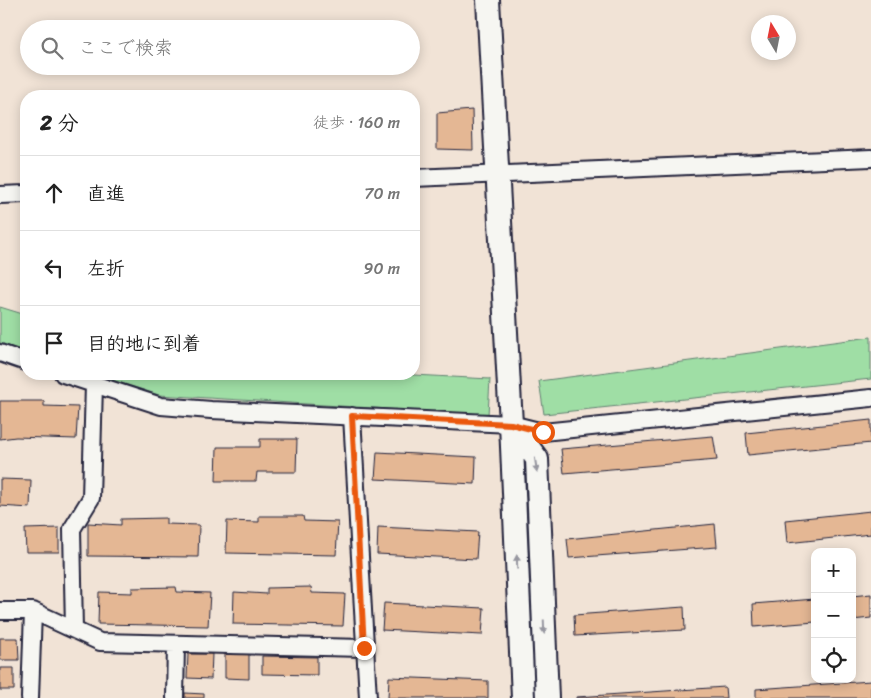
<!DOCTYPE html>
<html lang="ja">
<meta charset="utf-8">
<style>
body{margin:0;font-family:Sriracha,"Klee One",sans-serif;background:#f2f2f2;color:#222}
.controls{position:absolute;right:15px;bottom:15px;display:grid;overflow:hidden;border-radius:10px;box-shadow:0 2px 12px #0003}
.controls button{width:45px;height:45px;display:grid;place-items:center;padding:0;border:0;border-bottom:1px solid #e0e0e0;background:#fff;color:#222;font:25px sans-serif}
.compass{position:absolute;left:751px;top:15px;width:45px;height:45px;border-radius:50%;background:#fff;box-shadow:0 2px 12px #0003;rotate:350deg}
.stop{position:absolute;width:15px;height:15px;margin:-11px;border:4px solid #ea580c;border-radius:50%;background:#fff}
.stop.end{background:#ea580c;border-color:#fff;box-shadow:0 1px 5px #0008}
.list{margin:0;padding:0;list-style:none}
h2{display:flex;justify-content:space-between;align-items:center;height:65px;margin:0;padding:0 20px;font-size:21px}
h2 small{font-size:16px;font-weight:400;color:#767676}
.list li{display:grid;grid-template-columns:32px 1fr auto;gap:15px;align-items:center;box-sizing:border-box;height:75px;padding:0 20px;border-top:1px solid #e0e0e0}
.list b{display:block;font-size:19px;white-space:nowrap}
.list em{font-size:16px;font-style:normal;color:#767676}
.icon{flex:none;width:28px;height:28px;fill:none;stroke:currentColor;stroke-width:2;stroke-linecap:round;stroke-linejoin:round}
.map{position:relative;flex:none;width:871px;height:698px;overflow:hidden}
.search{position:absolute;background:#fff;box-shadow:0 2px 12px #0003;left:20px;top:20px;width:400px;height:55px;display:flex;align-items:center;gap:12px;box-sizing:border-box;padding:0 18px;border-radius:28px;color:#767676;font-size:19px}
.panel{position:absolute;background:#fff;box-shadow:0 2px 12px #0003;left:20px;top:90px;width:400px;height:290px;border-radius:20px}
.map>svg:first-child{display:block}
.green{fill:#9fdea5;stroke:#608070}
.building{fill:#e4b794;stroke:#22223b}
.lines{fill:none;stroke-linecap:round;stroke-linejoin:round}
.street-casing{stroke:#22223b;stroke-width:20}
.secondary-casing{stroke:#22223b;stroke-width:26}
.street{stroke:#f6f6f2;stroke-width:16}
.secondary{stroke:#f6f6f2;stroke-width:22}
.oneway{fill:#9797a0}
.route{stroke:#ea580c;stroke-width:6}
</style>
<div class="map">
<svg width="871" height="698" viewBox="0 0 871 698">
<rect width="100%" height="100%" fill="#f1e3d6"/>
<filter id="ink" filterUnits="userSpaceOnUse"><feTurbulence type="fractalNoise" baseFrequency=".02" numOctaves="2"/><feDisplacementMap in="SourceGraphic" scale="10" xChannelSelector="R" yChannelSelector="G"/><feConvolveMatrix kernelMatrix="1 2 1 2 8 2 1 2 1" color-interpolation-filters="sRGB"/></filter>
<g filter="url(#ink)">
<path class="green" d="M0,307L26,315V352L0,343Z
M871,337V379L544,414L539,381Z
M93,374H395L490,379L488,415L159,395Z"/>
<path class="building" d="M472,110L473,150L437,149V113Z
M0,401H44V406L78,407L76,439L16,437L0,439Z
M871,420V443L748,455L746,433Z
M713,436L717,460L564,473L561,449Z
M260,439H297L296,472H257L256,481H216L217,447H260Z
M377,452L476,457L475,484L375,479Z
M0,479L31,480L30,508L0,506Z
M871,511V534L787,543L785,520Z
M259,516H303L304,521L338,522L336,555L226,553L227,521L259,522Z
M166,518V524L199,525L198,557L88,556V523L121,525V519Z
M715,524L717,547L569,558L567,539Z
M378,527L478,532L476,559L377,554Z
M59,528V552H26L25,529Z
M176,587L177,592L210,593L208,626L98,624L99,592L132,593V588Z
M311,587L312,593L345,594L343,626L233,624L234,592L267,594V588Z
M871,594V618L852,620V596Z
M815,599V622L754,627L753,604Z
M384,603L484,608L482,635L382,630Z
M684,607L685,630L575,636L574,615Z
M0,638H18L19,660H0Z
M188,654H212L211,679L187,678Z
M225,654H249V679L225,678Z
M262,656L317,657V675L262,674Z
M0,668H14V690H0Z
M389,677L488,681V698H388Z
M871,681V698H756V689Z
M725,687L726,698H576V697Z
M185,693L204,694V698H185Z"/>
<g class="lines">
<defs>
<path id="street" d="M414,178L871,158
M0,195L26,194
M0,353L26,362
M63,374L161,406L211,410L511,424L543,432L871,398
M352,416L368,698
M0,611H33L100,642L364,648
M74,630L72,529L91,498L94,384
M30,698L33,611
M175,698L176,644"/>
<path id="secondary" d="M488,0L511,424L523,698
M511,424L537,459L547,698"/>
</defs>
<use href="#street" class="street-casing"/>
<use href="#secondary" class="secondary-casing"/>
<use href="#street" class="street"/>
<use href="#secondary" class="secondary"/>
</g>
<defs><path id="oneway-solid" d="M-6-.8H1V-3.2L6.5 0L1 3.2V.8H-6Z" transform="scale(1.25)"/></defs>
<g class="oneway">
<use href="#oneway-solid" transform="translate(536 465) rotate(81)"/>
<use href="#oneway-solid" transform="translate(517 562) rotate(-92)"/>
<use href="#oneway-solid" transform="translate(544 627) rotate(88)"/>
</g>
</g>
<g class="lines" filter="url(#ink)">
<path class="route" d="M364,648L352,416L511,424L543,432"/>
</g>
</svg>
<div class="controls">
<button>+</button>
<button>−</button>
<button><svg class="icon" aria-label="locate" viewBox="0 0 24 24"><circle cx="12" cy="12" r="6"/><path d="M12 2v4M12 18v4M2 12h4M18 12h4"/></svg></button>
</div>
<svg class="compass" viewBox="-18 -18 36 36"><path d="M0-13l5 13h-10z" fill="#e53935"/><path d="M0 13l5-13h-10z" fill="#767676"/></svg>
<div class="stop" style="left:543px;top:432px"></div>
<div class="stop end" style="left:364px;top:648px"></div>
<div class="search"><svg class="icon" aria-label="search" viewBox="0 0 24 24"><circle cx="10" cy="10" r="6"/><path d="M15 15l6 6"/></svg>ここで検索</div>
<section class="panel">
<h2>2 分<small>徒歩 · 160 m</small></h2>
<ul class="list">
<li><svg class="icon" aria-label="ahead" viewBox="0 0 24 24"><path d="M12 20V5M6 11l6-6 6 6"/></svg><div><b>直進</b></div><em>70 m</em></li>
<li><svg class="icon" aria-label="left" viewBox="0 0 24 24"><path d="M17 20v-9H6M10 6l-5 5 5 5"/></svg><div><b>左折</b></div><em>90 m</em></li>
<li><svg class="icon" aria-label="arrive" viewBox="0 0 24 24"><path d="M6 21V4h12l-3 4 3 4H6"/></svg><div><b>目的地に到着</b></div></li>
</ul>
</section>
</div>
